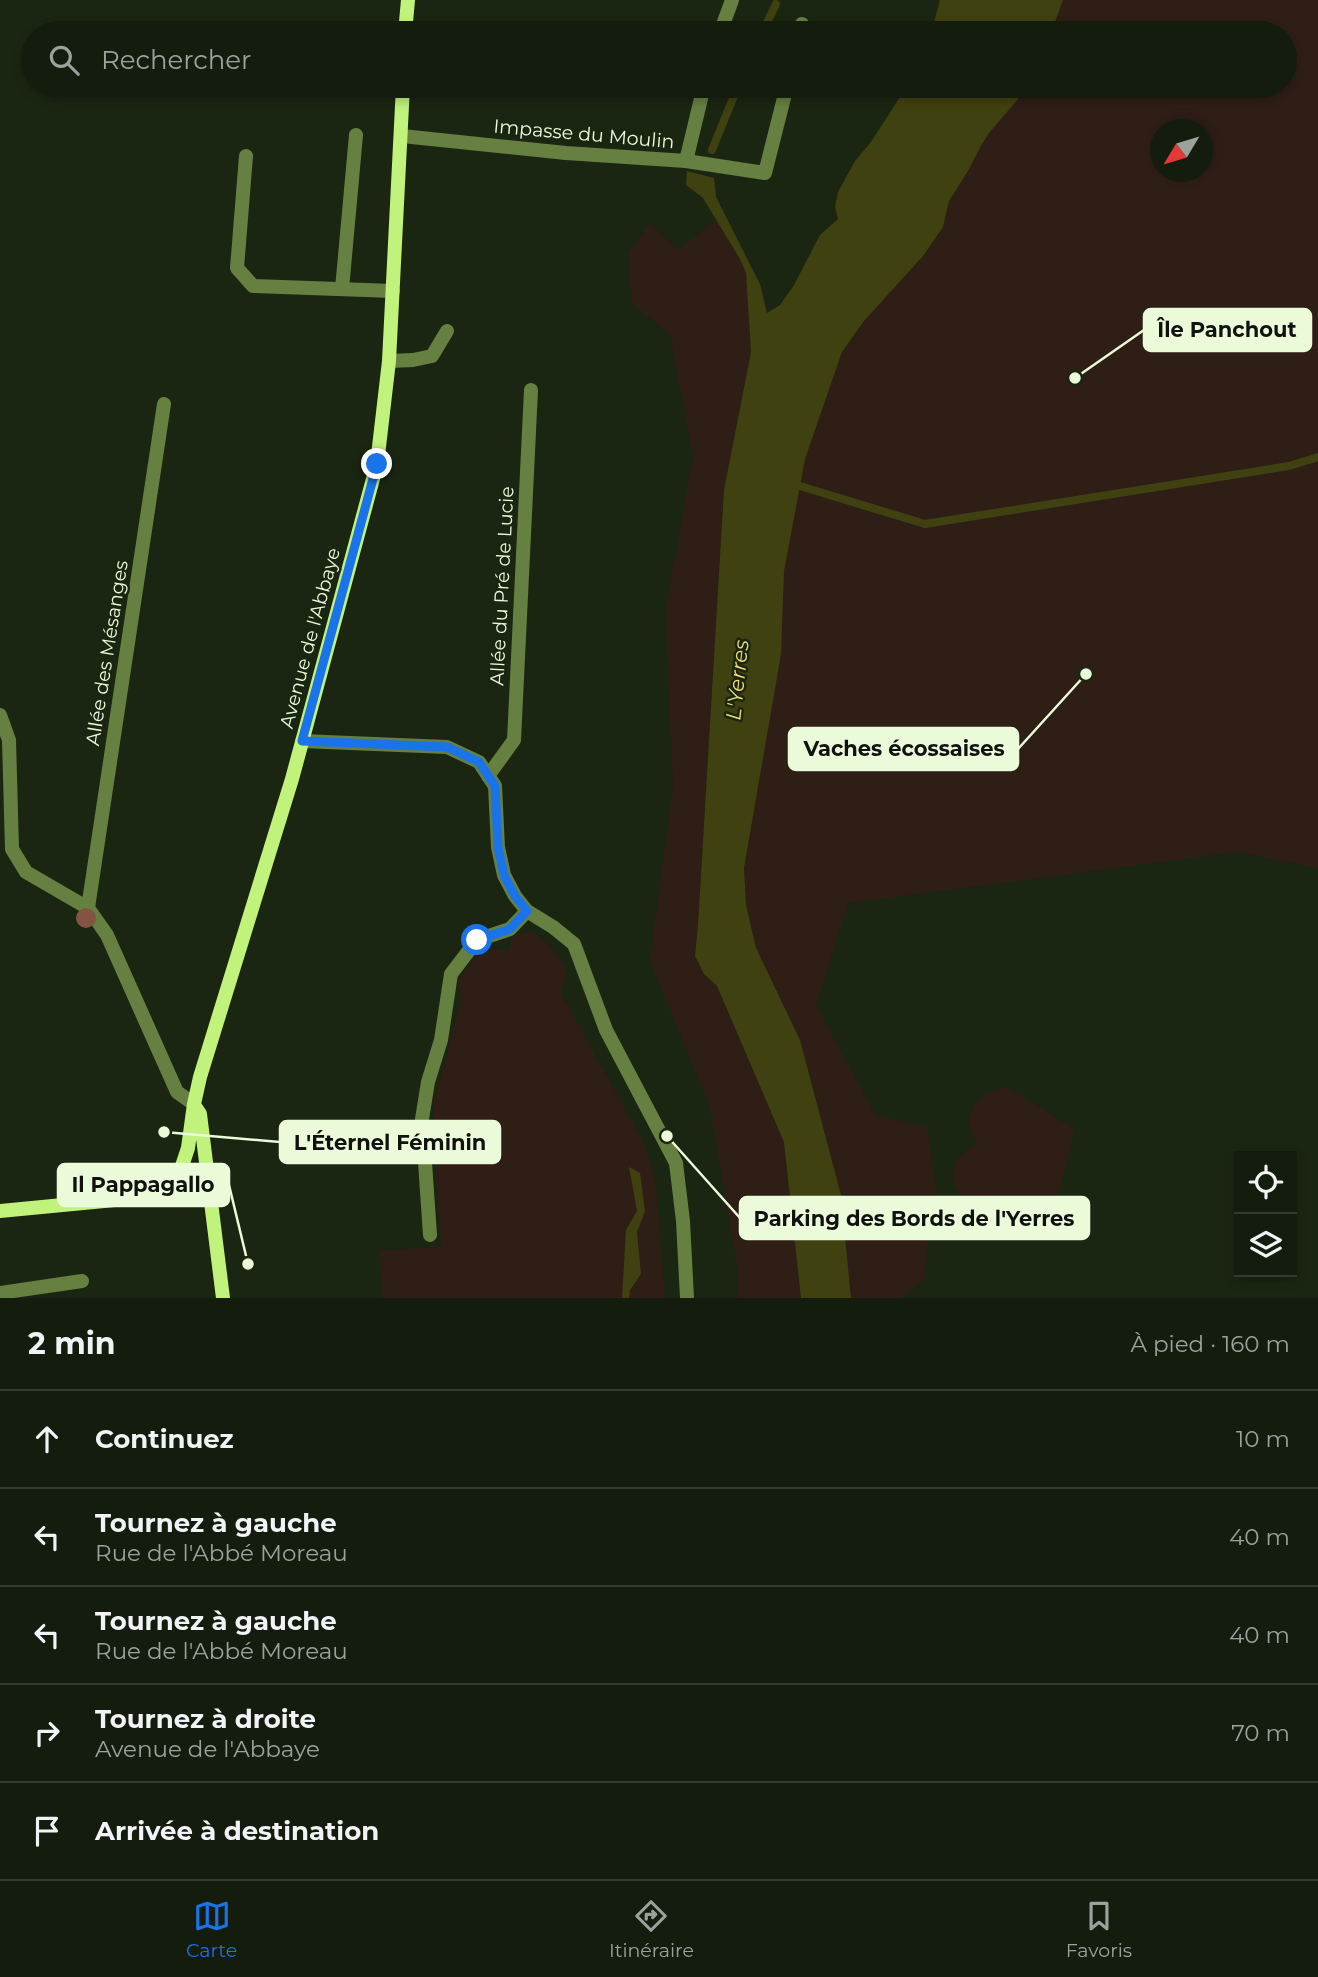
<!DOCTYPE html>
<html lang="fr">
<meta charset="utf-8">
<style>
body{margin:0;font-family:Montserrat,sans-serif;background:#21291c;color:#f1f3f6}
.controls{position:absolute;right:21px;bottom:21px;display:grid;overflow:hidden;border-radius:0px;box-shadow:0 4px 10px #0003}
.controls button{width:63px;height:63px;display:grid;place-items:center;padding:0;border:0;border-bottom:2px solid #333a2e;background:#141c0e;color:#f1f3f6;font:35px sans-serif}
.compass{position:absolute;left:1150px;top:119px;width:63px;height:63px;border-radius:50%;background:#141c0e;box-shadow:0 4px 10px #0003;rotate:232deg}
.stop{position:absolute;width:21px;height:21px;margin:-16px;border:5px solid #1a73e8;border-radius:50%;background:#fff}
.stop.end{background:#1a73e8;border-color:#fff;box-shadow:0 2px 7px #0008}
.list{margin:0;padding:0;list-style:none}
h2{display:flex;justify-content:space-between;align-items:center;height:91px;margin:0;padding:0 28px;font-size:30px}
h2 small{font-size:23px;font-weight:400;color:#9da19e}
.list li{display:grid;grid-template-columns:46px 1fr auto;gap:21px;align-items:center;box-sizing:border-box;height:98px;padding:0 28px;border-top:2px solid #333a2e}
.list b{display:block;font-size:26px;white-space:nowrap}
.list p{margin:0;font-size:23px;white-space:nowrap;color:#9da19e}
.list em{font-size:23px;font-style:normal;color:#9da19e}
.icon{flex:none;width:38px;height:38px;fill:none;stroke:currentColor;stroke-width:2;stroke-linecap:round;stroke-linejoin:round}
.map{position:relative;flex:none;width:1318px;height:1298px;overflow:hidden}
.search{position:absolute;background:#141c0e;box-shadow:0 4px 10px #0003;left:21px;right:21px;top:21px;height:77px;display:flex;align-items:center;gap:18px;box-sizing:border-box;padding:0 24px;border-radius:38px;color:#9da19e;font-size:26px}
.sheet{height:581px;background:#141c0e}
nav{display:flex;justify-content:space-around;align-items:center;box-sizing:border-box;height:98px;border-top:2px solid #333a2e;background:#141c0e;font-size:19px;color:#9da19e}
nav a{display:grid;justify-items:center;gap:4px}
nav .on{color:#1a73e8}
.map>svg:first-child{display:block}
.green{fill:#2f1e16;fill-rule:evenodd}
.water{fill:#404110}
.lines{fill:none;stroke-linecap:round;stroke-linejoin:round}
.stream{stroke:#404110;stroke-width:8}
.lane{stroke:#668042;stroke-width:14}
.street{stroke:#668042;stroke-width:14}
.secondary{stroke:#c1f27b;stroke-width:14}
.tree{fill:#815444}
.route{stroke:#1a73e8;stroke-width:9}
.labels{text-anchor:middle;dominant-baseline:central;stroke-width:5;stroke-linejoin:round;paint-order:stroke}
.street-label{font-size:19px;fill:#ebfbda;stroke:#1b2612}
.water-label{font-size:21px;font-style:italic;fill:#f1dd73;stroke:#1b2612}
.leader{fill:none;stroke:#ebfbda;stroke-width:2.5}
.callout-dot{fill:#ebfbda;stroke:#1b2612;stroke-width:2.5}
.callout{fill:#ebfbda;stroke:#ebfbda;stroke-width:2.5}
.callout-label{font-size:21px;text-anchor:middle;font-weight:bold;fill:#111}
</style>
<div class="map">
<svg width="1318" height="1298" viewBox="0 0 1318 1298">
<rect width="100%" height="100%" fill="#1b2612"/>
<path class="green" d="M1063,0H1318V868L1238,852L848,903L816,1005L875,1115L927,1127L936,1188L923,1281L900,1298H851L841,1195L800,1040L756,948L746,905L744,868L759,780L784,553L805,459L842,352L864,321L923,256L943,227L949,201L968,171L982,144L989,133L1018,98L1026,86H1285V33H1051ZM1160,130H1202V172H1160Z
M717,219L740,259L746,273L751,352L724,490L698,925L695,956L704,974L717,986L784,1142L801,1298H738L737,1263L709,1105L650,961L673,784L665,613L693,457L670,335L632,303L628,254L650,223L678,250Z
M531,932C550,943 556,952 567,971L561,993L646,1147L655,1179L665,1298H383L379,1251L441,1246L435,1164L433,1105L461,999L458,978L486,947L508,951L512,936Z
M1007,1087L1074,1129L1060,1191L1005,1222L971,1211L952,1181L956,1160L977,1143L968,1126C975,1099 979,1094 1007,1087Z"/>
<path class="water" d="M940,0H1063L1051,33H931Z
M907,86H1026L1019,98L989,133L982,144L968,171L949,201L943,227L923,256L864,321L842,352L805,459L784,571L781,654L744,868L746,905L756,948L800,1040L841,1195L851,1298H801L784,1142L717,986L704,974L695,956L698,925L724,490L751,352L746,273L740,259L703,198L686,185L687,171L714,178L716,197L760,284L767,313L780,305L794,285L820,235L838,219L835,207L838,192L855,161L871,142Z
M629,1167L640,1173L645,1211L637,1232L641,1274L630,1290L629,1298H622L626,1230L637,1211Z"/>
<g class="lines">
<path class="stream" d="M762,33L776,4
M712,150L738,86
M790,483L925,524L1289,466L1318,457"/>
<path class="lane" d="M800,33L802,24
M246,156L237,268L253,286L393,291
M686,161L765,173L787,86
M342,289L356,135
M389,361L413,360L432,356L447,331
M430,1235L422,1119L428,1082L441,1040L451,974L477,940L510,929L527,911
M0,1293L82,1281"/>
<path class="street" d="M720,33L732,0
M402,136L566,153L686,161L704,86
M0,715L9,740L12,849L26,872L88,908L107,935L177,1092L194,1104
M302,741L447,747L479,762L495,786L498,847L504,875L515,896L527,911L553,927L574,944L606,1030L676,1163L683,1221L687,1298
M488,776L514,740L531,390
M88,908L164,404"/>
<path class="secondary" d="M405,33L408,0
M194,1105L200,1114L223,1298
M175,1187L188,1148L194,1104L200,1077L292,779L377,464L389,361L403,86
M0,1211L125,1199L175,1187L198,1193L212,1204"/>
</g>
<circle class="tree" cx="86" cy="918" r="10"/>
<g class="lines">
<path class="route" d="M377,464L302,741L447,747L479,762L495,786L498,847L504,875L515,896L527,911L510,929L477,940"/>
</g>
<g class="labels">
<g class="street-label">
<text transform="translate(584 134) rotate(5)">Impasse du Moulin</text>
<text transform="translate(502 586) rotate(-87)">Allée du Pré de Lucie</text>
<text transform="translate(310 638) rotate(-75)">Avenue de l'Abbaye</text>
<text transform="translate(107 653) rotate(-81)">Allée des Mésanges</text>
</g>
<g class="water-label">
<text transform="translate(737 680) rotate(-84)">L'Yerres</text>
</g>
</g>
<path class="leader" d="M1075 378L1144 330M1086 674L1018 749M164 1132L280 1142M248 1264L229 1185M667 1136L740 1218"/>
<g class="callout-dot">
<circle cx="1075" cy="378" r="7"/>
<circle cx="1086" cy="674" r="7"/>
<circle cx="164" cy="1132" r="7"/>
<circle cx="248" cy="1264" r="7"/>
<circle cx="667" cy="1136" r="7"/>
</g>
<g class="callout">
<rect x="1144" y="309" width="167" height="42" rx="7"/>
<rect x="789" y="728" width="229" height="42" rx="7"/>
<rect x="280" y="1121" width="220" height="42" rx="7"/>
<rect x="58" y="1164" width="171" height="42" rx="7"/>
<rect x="740" y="1197" width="349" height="42" rx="7"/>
</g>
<g class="callout-label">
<text x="1227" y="337">Île Panchout</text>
<text x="904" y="756">Vaches écossaises</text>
<text x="390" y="1150">L'Éternel Féminin</text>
<text x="143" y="1192">Il Pappagallo</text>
<text x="914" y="1226">Parking des Bords de l'Yerres</text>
</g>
</svg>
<div class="controls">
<button><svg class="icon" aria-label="locate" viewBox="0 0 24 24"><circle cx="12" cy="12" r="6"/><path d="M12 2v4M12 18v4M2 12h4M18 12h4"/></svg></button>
<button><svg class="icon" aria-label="layers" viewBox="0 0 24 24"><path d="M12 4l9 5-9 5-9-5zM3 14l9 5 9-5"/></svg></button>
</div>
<svg class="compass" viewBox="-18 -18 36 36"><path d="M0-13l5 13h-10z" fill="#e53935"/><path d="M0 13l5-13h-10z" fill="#9da19e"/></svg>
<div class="stop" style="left:477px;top:940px"></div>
<div class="stop end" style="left:377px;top:464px"></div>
<div class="search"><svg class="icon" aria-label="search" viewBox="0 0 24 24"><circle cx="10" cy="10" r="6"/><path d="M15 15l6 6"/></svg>Rechercher</div>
</div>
<section class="sheet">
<h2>2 min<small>À pied · 160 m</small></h2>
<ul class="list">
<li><svg class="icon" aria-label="ahead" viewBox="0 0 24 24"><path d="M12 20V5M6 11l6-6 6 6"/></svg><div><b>Continuez</b></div><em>10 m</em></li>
<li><svg class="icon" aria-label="left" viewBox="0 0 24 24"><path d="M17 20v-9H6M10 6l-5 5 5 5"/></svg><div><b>Tournez à gauche</b><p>Rue de l'Abbé Moreau</p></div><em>40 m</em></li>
<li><svg class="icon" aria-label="left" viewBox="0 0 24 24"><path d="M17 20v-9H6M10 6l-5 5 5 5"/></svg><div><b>Tournez à gauche</b><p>Rue de l'Abbé Moreau</p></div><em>40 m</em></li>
<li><svg class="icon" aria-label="right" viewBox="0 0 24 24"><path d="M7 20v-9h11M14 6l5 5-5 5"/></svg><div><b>Tournez à droite</b><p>Avenue de l'Abbaye</p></div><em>70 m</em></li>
<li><svg class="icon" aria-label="arrive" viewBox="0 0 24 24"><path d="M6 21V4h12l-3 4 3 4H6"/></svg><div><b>Arrivée à destination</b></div></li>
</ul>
</section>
<nav>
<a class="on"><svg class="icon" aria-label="map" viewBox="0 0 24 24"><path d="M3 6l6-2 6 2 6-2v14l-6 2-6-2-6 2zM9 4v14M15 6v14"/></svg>Carte</a>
<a><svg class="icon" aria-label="directions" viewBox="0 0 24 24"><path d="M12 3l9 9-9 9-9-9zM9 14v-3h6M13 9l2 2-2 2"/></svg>Itinéraire</a>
<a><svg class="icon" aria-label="saved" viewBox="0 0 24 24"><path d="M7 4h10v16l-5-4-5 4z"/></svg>Favoris</a>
</nav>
